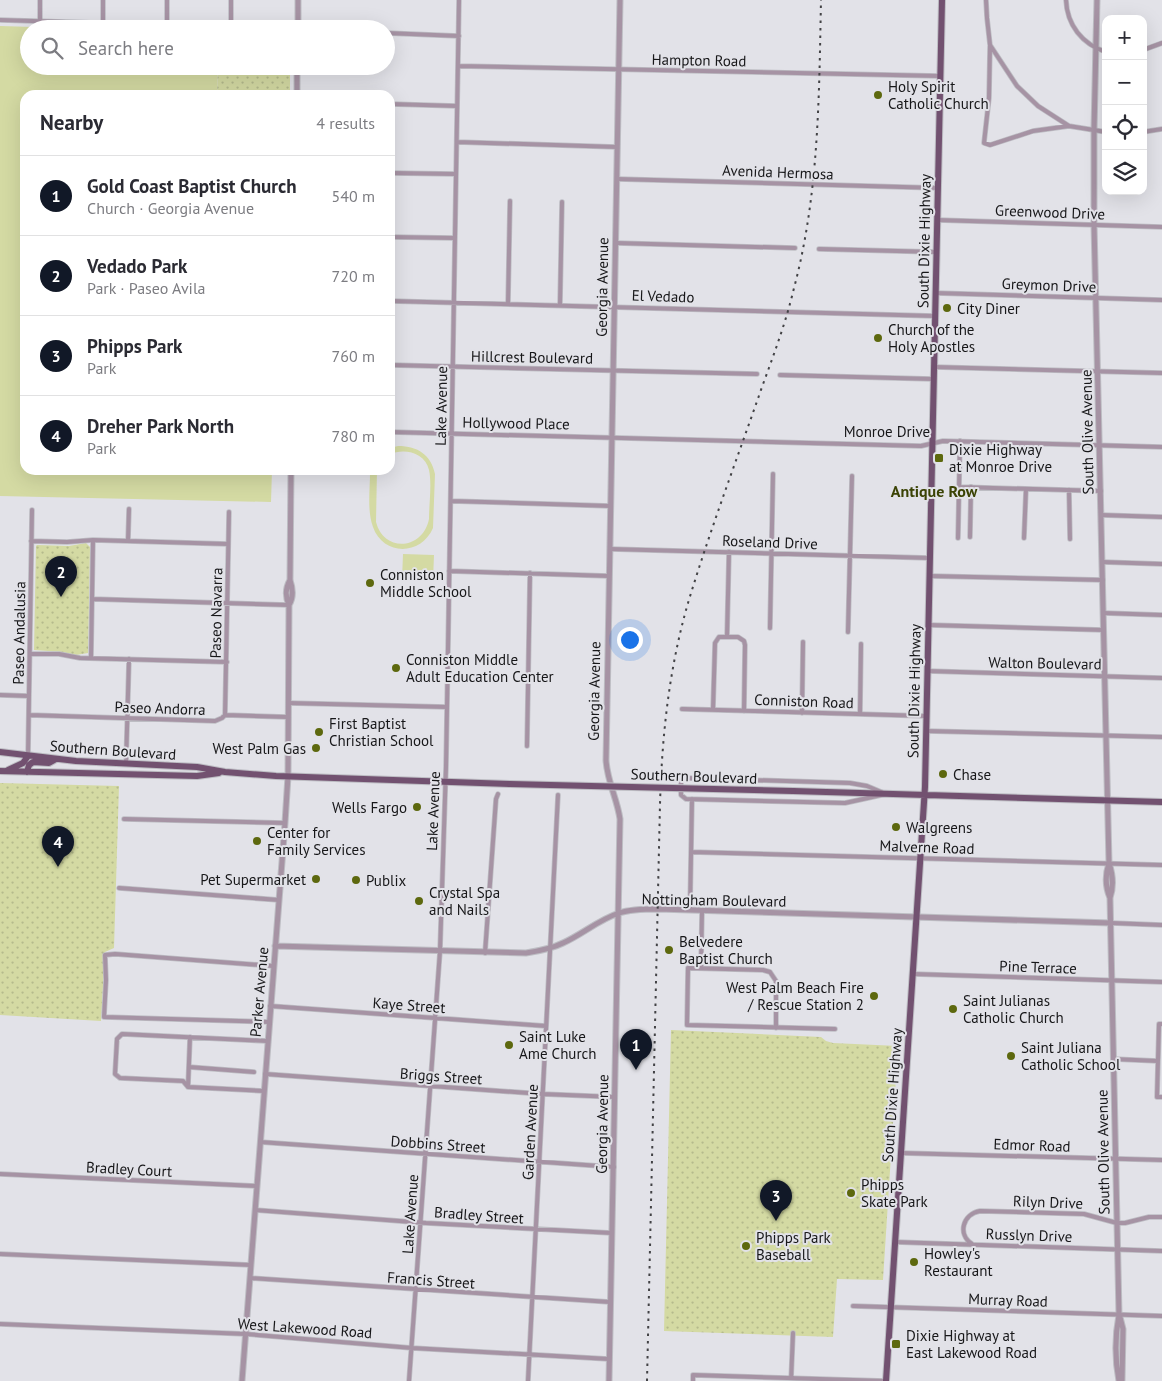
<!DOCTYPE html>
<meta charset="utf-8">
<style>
body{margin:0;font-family:"PT Sans",sans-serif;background:#f7f7f7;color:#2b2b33}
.controls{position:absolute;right:15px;top:15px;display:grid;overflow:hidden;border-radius:10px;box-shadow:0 5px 20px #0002}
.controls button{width:45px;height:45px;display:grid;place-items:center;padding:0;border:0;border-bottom:1px solid #e1e1e2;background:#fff;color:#2b2b33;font:25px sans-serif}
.you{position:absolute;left:629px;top:639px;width:18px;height:18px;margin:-12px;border:4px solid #fff;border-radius:50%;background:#1a73e8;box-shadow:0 0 0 8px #1a73e833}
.badge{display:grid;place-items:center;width:32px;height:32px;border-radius:50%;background:#111827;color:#fff;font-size:16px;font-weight:700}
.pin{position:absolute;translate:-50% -41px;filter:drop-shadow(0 1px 2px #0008)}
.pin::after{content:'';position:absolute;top:26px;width:18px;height:15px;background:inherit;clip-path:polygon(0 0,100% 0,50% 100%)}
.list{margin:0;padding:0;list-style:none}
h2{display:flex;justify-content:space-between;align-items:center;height:65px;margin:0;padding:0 20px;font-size:21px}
h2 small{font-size:16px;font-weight:400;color:#7c7c81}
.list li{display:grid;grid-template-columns:32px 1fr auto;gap:15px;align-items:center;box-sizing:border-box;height:80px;padding:0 20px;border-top:1px solid #e1e1e2}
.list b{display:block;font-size:19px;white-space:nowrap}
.list p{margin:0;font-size:16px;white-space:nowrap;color:#7c7c81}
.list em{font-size:16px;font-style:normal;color:#7c7c81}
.icon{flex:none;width:28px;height:28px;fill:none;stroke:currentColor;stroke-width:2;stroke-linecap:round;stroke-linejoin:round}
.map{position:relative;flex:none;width:1162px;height:1381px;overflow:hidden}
.search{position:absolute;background:#fff;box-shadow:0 5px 20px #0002;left:20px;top:20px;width:375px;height:55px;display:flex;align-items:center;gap:12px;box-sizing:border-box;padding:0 18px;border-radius:28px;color:#7c7c81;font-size:19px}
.panel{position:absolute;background:#fff;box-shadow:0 5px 20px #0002;left:20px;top:90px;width:375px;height:385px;border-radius:15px}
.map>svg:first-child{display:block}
.green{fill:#d4daa3}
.park{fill:url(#park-dots)}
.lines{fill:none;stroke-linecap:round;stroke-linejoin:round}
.minor-casing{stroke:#bdbdc3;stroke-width:5.5}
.tertiary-casing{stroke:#bdbdc3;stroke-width:7}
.primary-casing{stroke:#bdbdc3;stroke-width:8}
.minor{stroke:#a693a4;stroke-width:4}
.tertiary{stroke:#a693a4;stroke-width:5}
.primary{stroke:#725170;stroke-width:6}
.rail{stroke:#424245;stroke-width:2;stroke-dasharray:2.5 5;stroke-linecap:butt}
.primary-bridge-casing{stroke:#bdbdc3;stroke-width:8;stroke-linecap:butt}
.primary-bridge{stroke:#725170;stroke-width:6}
.poi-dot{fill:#5d680e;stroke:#e2e2e8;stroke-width:2}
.labels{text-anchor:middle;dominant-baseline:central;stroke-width:4;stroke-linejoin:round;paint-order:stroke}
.street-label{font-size:15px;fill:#171719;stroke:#e2e2e8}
.poi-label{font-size:15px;fill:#171719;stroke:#e2e2e8;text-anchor:start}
.neighbourhood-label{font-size:16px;font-weight:bold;fill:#3b4305;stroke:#e2e2e8}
</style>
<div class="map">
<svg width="1162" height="1381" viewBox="0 0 1162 1381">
<defs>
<pattern id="park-dots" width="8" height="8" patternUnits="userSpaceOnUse" patternTransform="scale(1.25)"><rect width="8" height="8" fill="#d4daa3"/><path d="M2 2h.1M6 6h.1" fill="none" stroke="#b5ba8c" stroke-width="1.8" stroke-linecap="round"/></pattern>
</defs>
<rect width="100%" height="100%" fill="#e2e2e8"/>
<path class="green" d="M0,26L34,27V29H29V66H218L217,95H25V470H272L271,502L0,496Z
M398,446C418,446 431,455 435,474L433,528C421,556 383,556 373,527C367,511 370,490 370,473L372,470H377L376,522C384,553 423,550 429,519C429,504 432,484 429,470C425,452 404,448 390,454V448Z
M403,554L434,555L433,580L402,579Z"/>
<path class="park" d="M218,66H290V95H217Z
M86,543L90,547L88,653L76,655L62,652L34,650L36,546L37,545L69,546Z
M0,783L119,786L114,948L105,952L101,1021L0,1015Z
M671,1030L821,1037L826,1041L833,1043L898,1046L883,1280L837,1279L833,1337L664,1331Z"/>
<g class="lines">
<defs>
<path id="minor" d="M986,0L987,18L990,45L1017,86L1038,106L1069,126L1106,132
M1066,0C1067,25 1082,44 1106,52
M0,20L298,29
M40,22V0
M103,23V0
M167,25V0
M231,27V0
M386,33L459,36
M990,46L989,98L984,143L990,145L1033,131L1069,126
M1143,50L1162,43
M458,66L940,76
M390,104L457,106
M1143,132L1162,129
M457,142L617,147
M390,173L456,174
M617,179L938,188
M937,220L1162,227
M390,237L455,238
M616,243L795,248
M819,249L936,252
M935,293L1162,300
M390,301L935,316
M508,304L510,201
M560,305L562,202
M390,365L757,374
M934,367L1162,373
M780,375L933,379
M390,432L921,446L943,441L1162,447
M960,487L1101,491
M1069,490L1070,539
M451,501L611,506
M1101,515L1162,517
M970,537L971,487
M958,538L960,441
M1024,538L1026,489
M31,541L67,542L93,540L228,544
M128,541L129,509
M610,549L930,558
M1102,562L1162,564
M449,571L609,576
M930,576L1103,580
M92,599L289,605
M1103,613L1162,615
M929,625L1104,630
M770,628L773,474
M848,632L852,476
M727,637L729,552
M30,654H59L80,658L227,662
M91,658L93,540
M927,671L1162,678
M0,695L29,696
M288,703L447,707
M682,709L926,716
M713,710L715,643L719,637H738L744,641L745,645L744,711
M802,713L803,642
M860,714L861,644
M29,715L215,721L222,718L225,715L287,717
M225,715L229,512
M926,731L1162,737
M527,746L530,573
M28,756L32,510
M126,764L129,659
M686,778L850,783L867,786L886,794L845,803L686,799L681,795V781Z
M124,819L285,823
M691,852L1162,865
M119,888L279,900
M690,910L692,799
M1111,923L1162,925
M485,953L496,799L498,794
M701,968L702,911
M913,974L1162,982
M270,1006L546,1026
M269,1022L104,1017L106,980L105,955L115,954L273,966
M1162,1024H1159L1157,1097H1162
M776,1028V981L770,972L763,970L688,968L687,1025L835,1029
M1113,1059L1158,1061
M189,1067L254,1072
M265,1074L542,1094L615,1097
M188,1087L190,1037
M264,1091L188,1087L183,1081L120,1078L115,1074L117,1039L122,1034L267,1041
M260,1142L614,1167
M901,1153L1162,1160
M0,1174L257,1186
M255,1210L426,1223L612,1233
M895,1242L1162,1251
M972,1244C957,1234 963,1214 980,1211L1084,1214L1117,1223H1125L1149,1217H1162
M0,1254L251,1265
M250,1278L610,1302
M853,1306L1162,1316
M0,1324L246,1334L412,1348L609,1359
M409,1381L440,951L446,767L459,0
M528,1381L558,795
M693,1381V1375L886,1381
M791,1381L793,1333"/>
<path id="tertiary" d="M1097,0L1094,130V224L1109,863C1113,875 1114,886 1110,898L1119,1315C1115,1336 1115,1360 1119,1381
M298,29V0
M297,95V66
M289,605C285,596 285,589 290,580
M1109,863C1105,875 1105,886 1110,898
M275,946L526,953C539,951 551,949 563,943C583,934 598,920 619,913C631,909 645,909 658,909L1111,923
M1120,1317L1123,1329L1122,1381
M242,1381L285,823L288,776L289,605C294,597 293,589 290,580L291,470
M609,1381L620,819C617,798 607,781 606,760L620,0"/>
<path id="primary" d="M0,752L76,761L197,767L225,772L276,776L510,784
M8,770L23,763L28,756
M0,771L197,776L219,773
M27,772L29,765L33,762L49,763L56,759
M793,791L1162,802
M886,1381L925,787L942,0"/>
</defs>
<use href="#minor" class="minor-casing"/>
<use href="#tertiary" class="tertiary-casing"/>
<use href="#primary" class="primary-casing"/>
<use href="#minor" class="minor"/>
<use href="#tertiary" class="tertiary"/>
<use href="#primary" class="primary"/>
<path class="rail" d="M647,1381L660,804C662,735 669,669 688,603C710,530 737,459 762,387C774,354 786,322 794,288C819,194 819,97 821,0"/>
<defs>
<path id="primary-bridge" d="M510,784L793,791"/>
</defs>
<use href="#primary-bridge" class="primary-bridge-casing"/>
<use href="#primary-bridge" class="primary-bridge"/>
</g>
<g class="poi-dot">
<circle cx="878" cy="95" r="5"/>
<circle cx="947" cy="308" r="5"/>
<circle cx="878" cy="338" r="5"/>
<rect x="934" y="453" width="10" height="10" rx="2.5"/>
<circle cx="370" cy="583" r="5"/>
<circle cx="396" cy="668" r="5"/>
<circle cx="319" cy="732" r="5"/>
<circle cx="316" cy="748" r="5"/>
<circle cx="943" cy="774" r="5"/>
<circle cx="417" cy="807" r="5"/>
<circle cx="896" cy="827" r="5"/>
<circle cx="257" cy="841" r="5"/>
<circle cx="316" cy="879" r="5"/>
<circle cx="356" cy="880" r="5"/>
<circle cx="419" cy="901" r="5"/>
<circle cx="669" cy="950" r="5"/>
<circle cx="874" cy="996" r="5"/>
<circle cx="953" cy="1009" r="5"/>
<circle cx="509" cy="1045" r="5"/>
<circle cx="1011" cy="1056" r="5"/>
<circle cx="851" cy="1193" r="5"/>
<circle cx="746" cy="1246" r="5"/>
<circle cx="914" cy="1262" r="5"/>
<rect x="891" y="1339" width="10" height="10" rx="2.5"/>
</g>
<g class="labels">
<g class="street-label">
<text transform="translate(699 60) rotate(1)">Hampton Road</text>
<text transform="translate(778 172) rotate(2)">Avenida Hermosa</text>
<text transform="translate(1050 212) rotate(2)">Greenwood Drive</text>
<text transform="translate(924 241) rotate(-89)">South Dixie Highway</text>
<text transform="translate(1049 285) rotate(2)">Greymon Drive</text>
<text transform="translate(602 287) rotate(-89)">Georgia Avenue</text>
<text transform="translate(663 296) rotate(2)">El Vedado</text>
<text transform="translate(532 357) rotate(1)">Hillcrest Boulevard</text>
<text transform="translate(441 406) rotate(-89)">Lake Avenue</text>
<text transform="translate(516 423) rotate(1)">Hollywood Place</text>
<text x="887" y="431">Monroe Drive</text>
<text transform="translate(1087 432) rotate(-91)">South Olive Avenue</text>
<text transform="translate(770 542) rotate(2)">Roseland Drive</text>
<text transform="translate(216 613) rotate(-89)">Paseo Navarra</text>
<text transform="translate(19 633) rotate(-89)">Paseo Andalusia</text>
<text transform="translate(1045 663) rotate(1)">Walton Boulevard</text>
<text transform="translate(594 691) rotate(-89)">Georgia Avenue</text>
<text transform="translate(914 691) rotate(-89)">South Dixie Highway</text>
<text transform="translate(804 701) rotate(2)">Conniston Road</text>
<text transform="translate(160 708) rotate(2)">Paseo Andorra</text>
<text transform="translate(113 750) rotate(4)">Southern Boulevard</text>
<text transform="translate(694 776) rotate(2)">Southern Boulevard</text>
<text transform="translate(433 811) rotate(-88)">Lake Avenue</text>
<text transform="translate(927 847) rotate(2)">Malverne Road</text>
<text transform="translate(714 900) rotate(1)">Nottingham Boulevard</text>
<text transform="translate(1038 967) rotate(2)">Pine Terrace</text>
<text transform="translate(259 992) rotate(-85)">Parker Avenue</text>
<text transform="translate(409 1005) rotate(4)">Kaye Street</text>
<text transform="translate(441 1076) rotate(4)">Briggs Street</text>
<text transform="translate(892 1095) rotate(-86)">South Dixie Highway</text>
<text transform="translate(602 1124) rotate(-89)">Georgia Avenue</text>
<text transform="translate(530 1132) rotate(-87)">Garden Avenue</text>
<text transform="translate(438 1144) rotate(4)">Dobbins Street</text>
<text transform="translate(1032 1145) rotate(2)">Edmor Road</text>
<text transform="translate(1103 1152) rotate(-91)">South Olive Avenue</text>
<text transform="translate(129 1169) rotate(3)">Bradley Court</text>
<text transform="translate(1048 1202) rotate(2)">Rilyn Drive</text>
<text transform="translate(410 1214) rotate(-86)">Lake Avenue</text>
<text transform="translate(479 1215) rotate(4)">Bradley Street</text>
<text transform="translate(1029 1235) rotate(2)">Russlyn Drive</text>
<text transform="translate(431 1280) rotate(4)">Francis Street</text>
<text transform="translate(1008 1300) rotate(2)">Murray Road</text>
<text transform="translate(305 1328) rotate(4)">West Lakewood Road</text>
</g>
<g class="poi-label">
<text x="888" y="86">Holy Spirit<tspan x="888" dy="17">Catholic Church</tspan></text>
<text x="957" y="308">City Diner</text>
<text x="888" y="329">Church of the<tspan x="888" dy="17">Holy Apostles</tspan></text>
<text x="949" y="449">Dixie Highway<tspan x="949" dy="17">at Monroe Drive</tspan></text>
<text x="380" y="574">Conniston<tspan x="380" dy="17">Middle School</tspan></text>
<text x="406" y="659">Conniston Middle<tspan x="406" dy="17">Adult Education Center</tspan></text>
<text x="329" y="723">First Baptist<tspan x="329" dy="17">Christian School</tspan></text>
<text x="306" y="748" text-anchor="end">West Palm Gas</text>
<text x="953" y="774">Chase</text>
<text x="407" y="807" text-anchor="end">Wells Fargo</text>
<text x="906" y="827">Walgreens</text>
<text x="267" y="832">Center for<tspan x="267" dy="17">Family Services</tspan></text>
<text x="306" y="879" text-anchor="end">Pet Supermarket</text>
<text x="366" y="880">Publix</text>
<text x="429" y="892">Crystal Spa<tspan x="429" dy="17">and Nails</tspan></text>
<text x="679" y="941">Belvedere<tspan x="679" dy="17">Baptist Church</tspan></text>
<text x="864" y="987" text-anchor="end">West Palm Beach Fire<tspan x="864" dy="17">/ Rescue Station 2</tspan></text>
<text x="963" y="1000">Saint Julianas<tspan x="963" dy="17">Catholic Church</tspan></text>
<text x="519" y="1036">Saint Luke<tspan x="519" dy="17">Ame Church</tspan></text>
<text x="1021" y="1047">Saint Juliana<tspan x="1021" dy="17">Catholic School</tspan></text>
<text x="861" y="1184">Phipps<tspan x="861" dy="17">Skate Park</tspan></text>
<text x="756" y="1237">Phipps Park<tspan x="756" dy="17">Baseball</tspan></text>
<text x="924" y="1253">Howley's<tspan x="924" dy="17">Restaurant</tspan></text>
<text x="906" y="1335">Dixie Highway at<tspan x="906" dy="17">East Lakewood Road</tspan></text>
</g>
<g class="neighbourhood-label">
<text x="934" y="491">Antique Row</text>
</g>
</g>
</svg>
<div class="controls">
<button>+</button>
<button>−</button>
<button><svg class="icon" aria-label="locate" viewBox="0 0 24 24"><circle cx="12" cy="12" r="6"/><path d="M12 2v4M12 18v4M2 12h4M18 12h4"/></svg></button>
<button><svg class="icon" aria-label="layers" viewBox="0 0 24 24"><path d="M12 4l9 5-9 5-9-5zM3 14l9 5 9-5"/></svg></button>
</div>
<div class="you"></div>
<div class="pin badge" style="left:636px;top:1070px">1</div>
<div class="pin badge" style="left:61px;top:597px">2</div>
<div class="pin badge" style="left:776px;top:1221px">3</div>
<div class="pin badge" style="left:58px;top:867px">4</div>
<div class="search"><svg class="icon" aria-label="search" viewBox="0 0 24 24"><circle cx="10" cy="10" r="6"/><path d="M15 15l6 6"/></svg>Search here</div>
<section class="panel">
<h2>Nearby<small>4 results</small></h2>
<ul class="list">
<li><span class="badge">1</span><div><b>Gold Coast Baptist Church</b><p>Church · Georgia Avenue</p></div><em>540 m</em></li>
<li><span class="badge">2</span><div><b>Vedado Park</b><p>Park · Paseo Avila</p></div><em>720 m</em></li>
<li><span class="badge">3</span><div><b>Phipps Park</b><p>Park</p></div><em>760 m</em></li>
<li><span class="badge">4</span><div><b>Dreher Park North</b><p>Park</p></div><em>780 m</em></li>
</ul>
</section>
</div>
